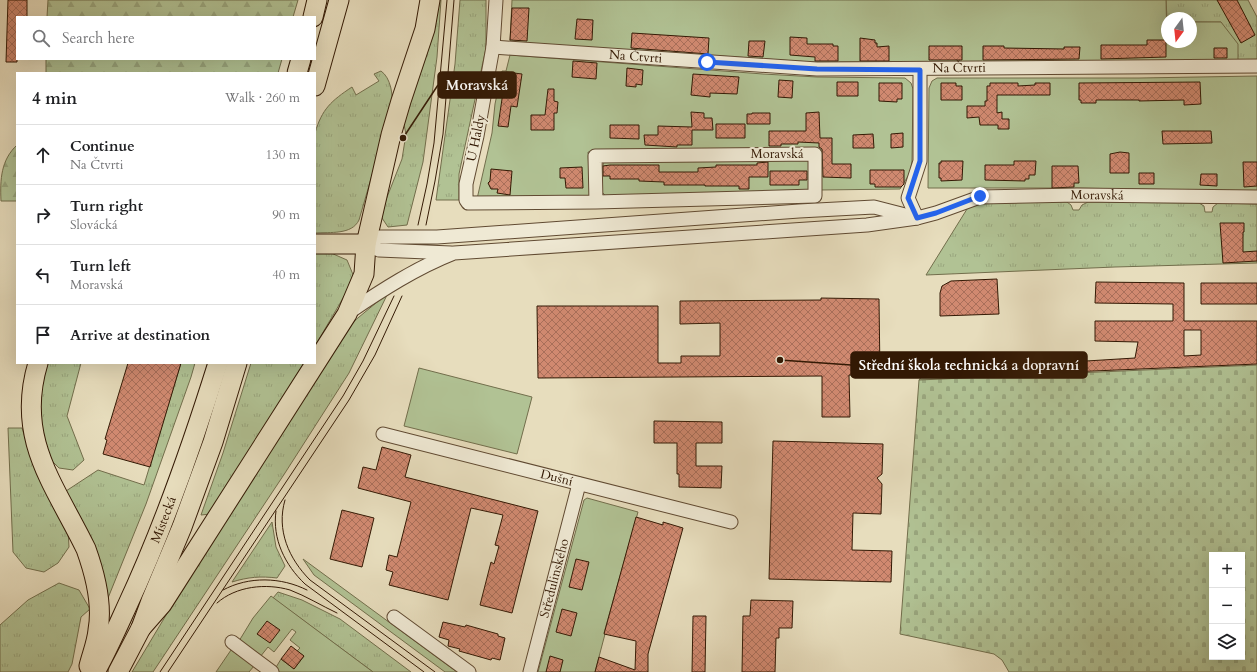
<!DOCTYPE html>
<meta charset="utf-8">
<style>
body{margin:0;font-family:Cardo,serif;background:#f6f6f6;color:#202124}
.controls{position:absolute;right:12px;bottom:12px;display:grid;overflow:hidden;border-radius:0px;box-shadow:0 4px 16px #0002}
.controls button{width:36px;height:36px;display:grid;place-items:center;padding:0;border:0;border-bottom:1px solid #e0e0e0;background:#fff;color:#202124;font:20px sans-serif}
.compass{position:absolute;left:1161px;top:12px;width:36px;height:36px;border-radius:50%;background:#fff;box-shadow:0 4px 16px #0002;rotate:195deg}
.stop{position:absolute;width:12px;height:12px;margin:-9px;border:3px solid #2563eb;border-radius:50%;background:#fff}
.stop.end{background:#2563eb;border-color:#fff;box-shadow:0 1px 4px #0008}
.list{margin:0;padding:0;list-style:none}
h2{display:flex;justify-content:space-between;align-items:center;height:52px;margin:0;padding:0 16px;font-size:17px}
h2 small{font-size:13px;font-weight:400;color:#757577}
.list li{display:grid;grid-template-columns:26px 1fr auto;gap:12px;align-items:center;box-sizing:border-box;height:60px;padding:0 16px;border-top:1px solid #e0e0e0}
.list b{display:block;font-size:15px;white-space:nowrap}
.list p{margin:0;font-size:13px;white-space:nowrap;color:#757577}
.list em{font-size:13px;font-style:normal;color:#757577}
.icon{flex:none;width:22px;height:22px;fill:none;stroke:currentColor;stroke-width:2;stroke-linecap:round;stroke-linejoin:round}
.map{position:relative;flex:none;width:1257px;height:672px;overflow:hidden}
.search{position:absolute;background:#fff;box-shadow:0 4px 16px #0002;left:16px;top:16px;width:300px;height:44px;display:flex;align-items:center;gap:10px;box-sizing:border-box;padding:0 14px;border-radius:0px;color:#757577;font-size:15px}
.panel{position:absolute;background:#fff;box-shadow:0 4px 16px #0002;left:16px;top:72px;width:300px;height:292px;border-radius:0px}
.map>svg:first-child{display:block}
.grass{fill:url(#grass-tufts);stroke:#726e4c}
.forest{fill:url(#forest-firs);stroke:#726e4c}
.cemetery{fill:url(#cemetery-stones);stroke:#726e4c;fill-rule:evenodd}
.garden{fill:#b1c294;stroke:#726e4c}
.building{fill:url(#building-cross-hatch);stroke:#331904;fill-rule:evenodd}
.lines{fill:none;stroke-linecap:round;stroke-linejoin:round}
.minor-casing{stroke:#604a32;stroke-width:15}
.highway-casing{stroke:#331904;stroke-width:21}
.minor{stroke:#efe9d4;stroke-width:13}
.highway{stroke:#e7ddbd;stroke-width:19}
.tram{stroke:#331904;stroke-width:1}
.route{stroke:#2563eb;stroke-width:5}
.labels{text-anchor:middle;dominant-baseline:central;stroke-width:4;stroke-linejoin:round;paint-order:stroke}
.street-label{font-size:13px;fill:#331904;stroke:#efe9d4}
.leader{fill:none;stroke:#331904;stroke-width:1.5}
.callout-dot{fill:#331904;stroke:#efe9d4;stroke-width:1.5}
.callout{fill:#331904;stroke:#331904;stroke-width:1.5}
.callout-label{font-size:14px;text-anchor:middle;font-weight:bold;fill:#fff}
</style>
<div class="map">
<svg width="1257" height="672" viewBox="0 0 1257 672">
<defs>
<pattern id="grass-tufts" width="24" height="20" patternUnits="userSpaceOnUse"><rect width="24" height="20" fill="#b1c294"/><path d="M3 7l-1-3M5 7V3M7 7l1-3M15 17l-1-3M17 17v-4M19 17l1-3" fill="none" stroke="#99a67e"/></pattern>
<pattern id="forest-firs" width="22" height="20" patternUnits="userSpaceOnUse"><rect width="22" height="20" fill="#b1c294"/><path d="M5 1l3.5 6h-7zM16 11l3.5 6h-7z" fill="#99a67e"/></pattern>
<pattern id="cemetery-stones" width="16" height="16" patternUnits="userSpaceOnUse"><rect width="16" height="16" fill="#b1c294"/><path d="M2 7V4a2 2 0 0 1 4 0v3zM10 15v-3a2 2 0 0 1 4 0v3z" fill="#99a67e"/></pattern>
<pattern id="building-cross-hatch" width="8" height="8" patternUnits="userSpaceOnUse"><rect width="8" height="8" fill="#d08970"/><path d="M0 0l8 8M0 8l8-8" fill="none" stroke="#a96f5a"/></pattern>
</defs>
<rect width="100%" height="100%" fill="#e7ddbd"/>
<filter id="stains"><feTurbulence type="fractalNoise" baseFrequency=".005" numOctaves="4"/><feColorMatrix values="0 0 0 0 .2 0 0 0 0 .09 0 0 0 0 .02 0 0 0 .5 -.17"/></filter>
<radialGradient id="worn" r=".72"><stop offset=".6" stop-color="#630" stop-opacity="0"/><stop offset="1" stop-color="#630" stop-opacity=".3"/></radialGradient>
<path class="grass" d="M436,0H441L437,57L423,162L407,225L388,227L380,215L402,159L406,134L403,120Z
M460,0H486V48L459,174V200H436L455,64Z
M1166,0H1248L1257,17V61H1238L1221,22H1191V18H1167Z
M381,71C391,78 393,95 392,106L359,220C352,235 330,232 315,233V133C322,109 331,101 352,87L356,95L379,81L374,74Z
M972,201L1067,202L1071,205L1073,210H1079L1082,205L1088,202L1199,203L1204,206L1205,212H1212L1213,207L1218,203L1257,204V263L1115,267L926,275Z
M315,253H331L347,260L354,277L346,293L315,346Z
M388,293L349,373L285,473L153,672H132L202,555L353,322Z
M1068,361L1067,373L919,380L927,369Z
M46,363H81L67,416L84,460L73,470L59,468L49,458L40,426L39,391Z
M181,363H195L191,377L146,504L106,603L66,491L98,470L144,485Z
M251,363H304L211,514L201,515L223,453Z
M8,428H22L34,466L68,529L69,547L58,563L44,572L26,568L13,552Z
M272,522L276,547L285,566L277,578C261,576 248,577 232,582Z
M59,583L79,590L90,609L81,617L72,664L68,672H0V625L28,600Z
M278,592L302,600L340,619L411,672H373L273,598Z"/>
<path class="forest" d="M48,0H298L293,17H47Z
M46,59H282L278,73H46Z
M17,145V201H1C0,179 1,160 17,145Z"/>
<path class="cemetery" d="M1257,365V672H1009L1002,660L994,654L900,634L919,380ZM1212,555H1242V657H1212Z"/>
<path class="garden" d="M512,0H1166L1167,42H1191V22H1221L1238,44V61L811,62L510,42Z
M510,55L763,74L817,77L905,78L911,83L913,89L912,161L910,173L900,189L820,190L819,151L588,152L590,197L477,199L492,133L495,104L502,71H506Z
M1257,76V191L1073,188H928L929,88L932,81L937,78H1139Z
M807,159L810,162L811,188L808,191L606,196L602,192C602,183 599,167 606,160Z
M419,368L532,397L517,454L404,426Z
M587,498L638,512L604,633L605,634L595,672H538L584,500Z
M303,559L457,672H445L314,575Z
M271,596L373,672H279L275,669L281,659L294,669L304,656L297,651L300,648L290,640L296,632L292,629L274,652L268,647L260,657L239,641L253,618Z
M231,650L254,666L249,672H216Z"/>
<path class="building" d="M8,0H27V17H17V62H6Z
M1217,0H1237L1255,35L1241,43Z
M512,8H529L527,41L510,40Z
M577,19L593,20L592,40L575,39Z
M632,33L709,38L708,54L631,48Z
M790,37L807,38V44H833V46H838V61H815V57L790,55Z
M860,38L875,40V43H877V47L889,46V61H860Z
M1147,40H1166V57L1101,59V45H1147Z
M749,41H765L763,57L748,56Z
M929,46H962V60H929Z
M983,46H1004V48L1064,49V47H1080L1079,59L983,60Z
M1214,48H1227V58H1214Z
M573,61L597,63L596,79L572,77Z
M627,68L643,70L642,85L636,84V87L626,86Z
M506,72L522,74L517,107L511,106L508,127L498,126Z
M693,74L739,77L737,94L710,93V97L691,95Z
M779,80L793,81L792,98L778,97Z
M837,82H858V96H837Z
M1200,82L1201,104L1184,105V100L1139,101V100H1096V103H1081V100H1079V83Z
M879,83H902V99H897V102L879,101Z
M941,83H956V86H962V100H941Z
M990,83H1018V86L1035,85V83H1050V95H997V113L1002,112V119H1009V129H998V125H980L979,117L967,118V106H985V101H987V86H990Z
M548,89H554V101L558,102L557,113H554V130H531V115H545Z
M691,112L704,113V118H712L713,130H692V145H677V147L645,145L644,135H658V126L692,127Z
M819,112L820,138H832V164H851V178L823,177L822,149L819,147V143L798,142V144H781V146H769V131H806V113Z
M752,113H770V124H747V114H752Z
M716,124H745V138H716Z
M610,125H639V139L610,138Z
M1162,131H1211L1212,143L1163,144Z
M903,133V147L891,148V134Z
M873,134L874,148H853V135Z
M1120,152L1129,153V173H1110V154Z
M941,161H963L962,180L941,181V178H939V163H941Z
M1014,161H1036L1035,175H1029V179H1025V181L985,180V165H1014Z
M768,162V177H749V189H739V186H705V185H664V182L639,181V179H610V176H603V166L610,165H659V172H698V168L716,167V165H757V163Z
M1243,162H1257V186L1244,187Z
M1052,166H1078L1079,183H1074V187L1052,188Z
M582,167L583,188H566L565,178H560V168Z
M491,169L512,171L510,195L497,193L498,189H491L488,183L490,181Z
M870,170H904V184L901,187H875V184H870Z
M770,171H807V180H799V185H770Z
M1139,173H1154V184H1139Z
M1201,174H1217V186L1200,185Z
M1220,223H1244V232H1243V252L1257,251V261L1223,263Z
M997,279L999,314L940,316V293L942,286L951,281Z
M1096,282L1184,283V321H1257V364L1070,372V362L1135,358L1138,342L1095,341V321H1173V304L1095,303ZM1184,330H1201V355L1184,356Z
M1201,283H1257V304H1201Z
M821,298L879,299L880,375H849L850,417H822V376L538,378L537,306H658V363H681V356H720V323L680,324V301L821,300Z
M128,363H181L150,467L103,454L107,440L105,439Z
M654,421L722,422V443H696V466H722L721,488L679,487V474H677V443H654Z
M773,441L883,444L882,474L877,478L882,484L881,514L853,513L852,550L892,551L891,582L769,579Z
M382,447L411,455L405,477L538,511L512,613L480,605L491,562L494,564L499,546L495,545L503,515L471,508L448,600L389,585L393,572L386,570L389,555L397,557L411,502L358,488L363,467L376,470Z
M342,510L374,518L362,567L330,559Z
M636,517L663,525V522L683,528L648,654V672H595L599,657L635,670L636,641L604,634Z
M576,559L589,562L582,590L569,587Z
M751,600L793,601L792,628H779V638H776L775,672H742L743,616H750Z
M562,609L577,613L571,636L556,632Z
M693,616H706L705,672H692Z
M267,621L280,630L270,643L257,634Z
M443,622L465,627L466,625L498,634V636L505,638L500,660L492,658L491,660L459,651L460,649L448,646L449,640L439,637Z
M291,646L304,656L294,669L281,659Z
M550,656L563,660L560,672H546Z"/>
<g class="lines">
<defs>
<g id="minor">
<path d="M496,0L493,47L477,136L466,184V200L468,203L596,202L815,196V154L595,156L596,202"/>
<path id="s1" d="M493,47L817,69L1257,66"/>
<path d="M917,218L908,198L920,161V69"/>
<path d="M451,253L379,250L366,244L379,237H437L799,211L874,207L909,216"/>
<path id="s2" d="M348,313C382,290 416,268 454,253L867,225L917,218L936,213L980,197L1077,195L1257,197"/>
<path id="s3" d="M383,434L731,522"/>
<path d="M394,617L469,672"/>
<path d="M232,642L272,672"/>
<path id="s4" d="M530,672L579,484"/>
</g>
<g id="highway">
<path d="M313,17L317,0"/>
<path d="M297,73L301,59"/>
<path d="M315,86L339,0"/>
<path d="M315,244H366"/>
<path d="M38,363C15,439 55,485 86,549C95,574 103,603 98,630C97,642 92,654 89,666"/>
<path d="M141,628L162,604L347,314L364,274L366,244L391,135L401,101L425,29L430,0"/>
<path id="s5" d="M95,672C107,651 117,628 127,606C164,527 192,446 218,363"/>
<path d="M118,672L141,628L151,601L182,527L213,442L237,363"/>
</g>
</defs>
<use href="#minor" class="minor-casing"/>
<use href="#highway" class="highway-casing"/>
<use href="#minor" class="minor"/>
<use href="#highway" class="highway"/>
<path class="tram" d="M418,225L427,184L434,143L447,0
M426,225L435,181L443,134L454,0
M285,500C276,530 289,559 310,580L435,672
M276,511C272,539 285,565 305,584L424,672
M223,590C249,576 281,577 307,590
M217,603C236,586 266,583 290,590C306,596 322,606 337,613
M160,672L343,396L363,361L394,296
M168,672L349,400L375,355L402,296"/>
</g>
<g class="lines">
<path class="route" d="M707,62L817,69L920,70V161L908,198L917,218L936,213L980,196"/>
</g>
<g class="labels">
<g class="street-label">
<text stroke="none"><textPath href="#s1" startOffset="143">Na Čtvrti</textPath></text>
<text stroke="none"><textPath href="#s1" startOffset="467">Na Čtvrti</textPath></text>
<text transform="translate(476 138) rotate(-78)">U Haldy</text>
<text x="777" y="154">Moravská</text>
<text stroke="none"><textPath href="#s2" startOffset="770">Moravská</textPath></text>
<text stroke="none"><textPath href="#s3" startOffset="179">Dušní</textPath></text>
<text stroke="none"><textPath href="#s5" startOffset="167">Místecká</textPath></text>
<text stroke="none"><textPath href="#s4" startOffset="97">Středulinského</textPath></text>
</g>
</g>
<path class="leader" d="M403 138L438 85M780 360L851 365"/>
<g class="callout-dot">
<circle cx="403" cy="138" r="4"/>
<circle cx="780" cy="360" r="4"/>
</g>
<g class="callout">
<rect x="438" y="72" width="78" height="26" rx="4"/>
<rect x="851" y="352" width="236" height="26" rx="4"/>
</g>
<g class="callout-label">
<text x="477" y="90">Moravská</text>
<text x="969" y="370">Střední škola technická a dopravní</text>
</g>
<rect width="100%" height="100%" filter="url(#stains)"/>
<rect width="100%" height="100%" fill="url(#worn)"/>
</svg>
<div class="controls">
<button>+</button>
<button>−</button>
<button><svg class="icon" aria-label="layers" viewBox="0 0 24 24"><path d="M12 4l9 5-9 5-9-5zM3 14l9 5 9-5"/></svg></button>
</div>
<svg class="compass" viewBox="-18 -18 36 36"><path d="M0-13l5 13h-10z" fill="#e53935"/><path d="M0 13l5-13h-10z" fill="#757577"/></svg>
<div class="stop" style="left:707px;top:62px"></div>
<div class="stop end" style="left:980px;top:196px"></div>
<div class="search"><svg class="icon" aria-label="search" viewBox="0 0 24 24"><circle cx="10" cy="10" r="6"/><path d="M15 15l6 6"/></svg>Search here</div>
<section class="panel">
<h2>4 min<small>Walk · 260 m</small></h2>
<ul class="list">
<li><svg class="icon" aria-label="ahead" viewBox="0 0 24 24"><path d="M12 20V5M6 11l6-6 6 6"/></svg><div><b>Continue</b><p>Na Čtvrti</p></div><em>130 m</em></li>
<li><svg class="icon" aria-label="right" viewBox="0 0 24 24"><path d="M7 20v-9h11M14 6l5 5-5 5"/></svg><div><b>Turn right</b><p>Slovácká</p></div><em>90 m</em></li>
<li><svg class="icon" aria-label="left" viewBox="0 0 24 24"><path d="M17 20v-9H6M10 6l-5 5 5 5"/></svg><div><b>Turn left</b><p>Moravská</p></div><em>40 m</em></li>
<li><svg class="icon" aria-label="arrive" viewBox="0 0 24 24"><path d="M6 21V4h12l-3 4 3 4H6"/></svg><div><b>Arrive at destination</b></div></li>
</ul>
</section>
</div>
